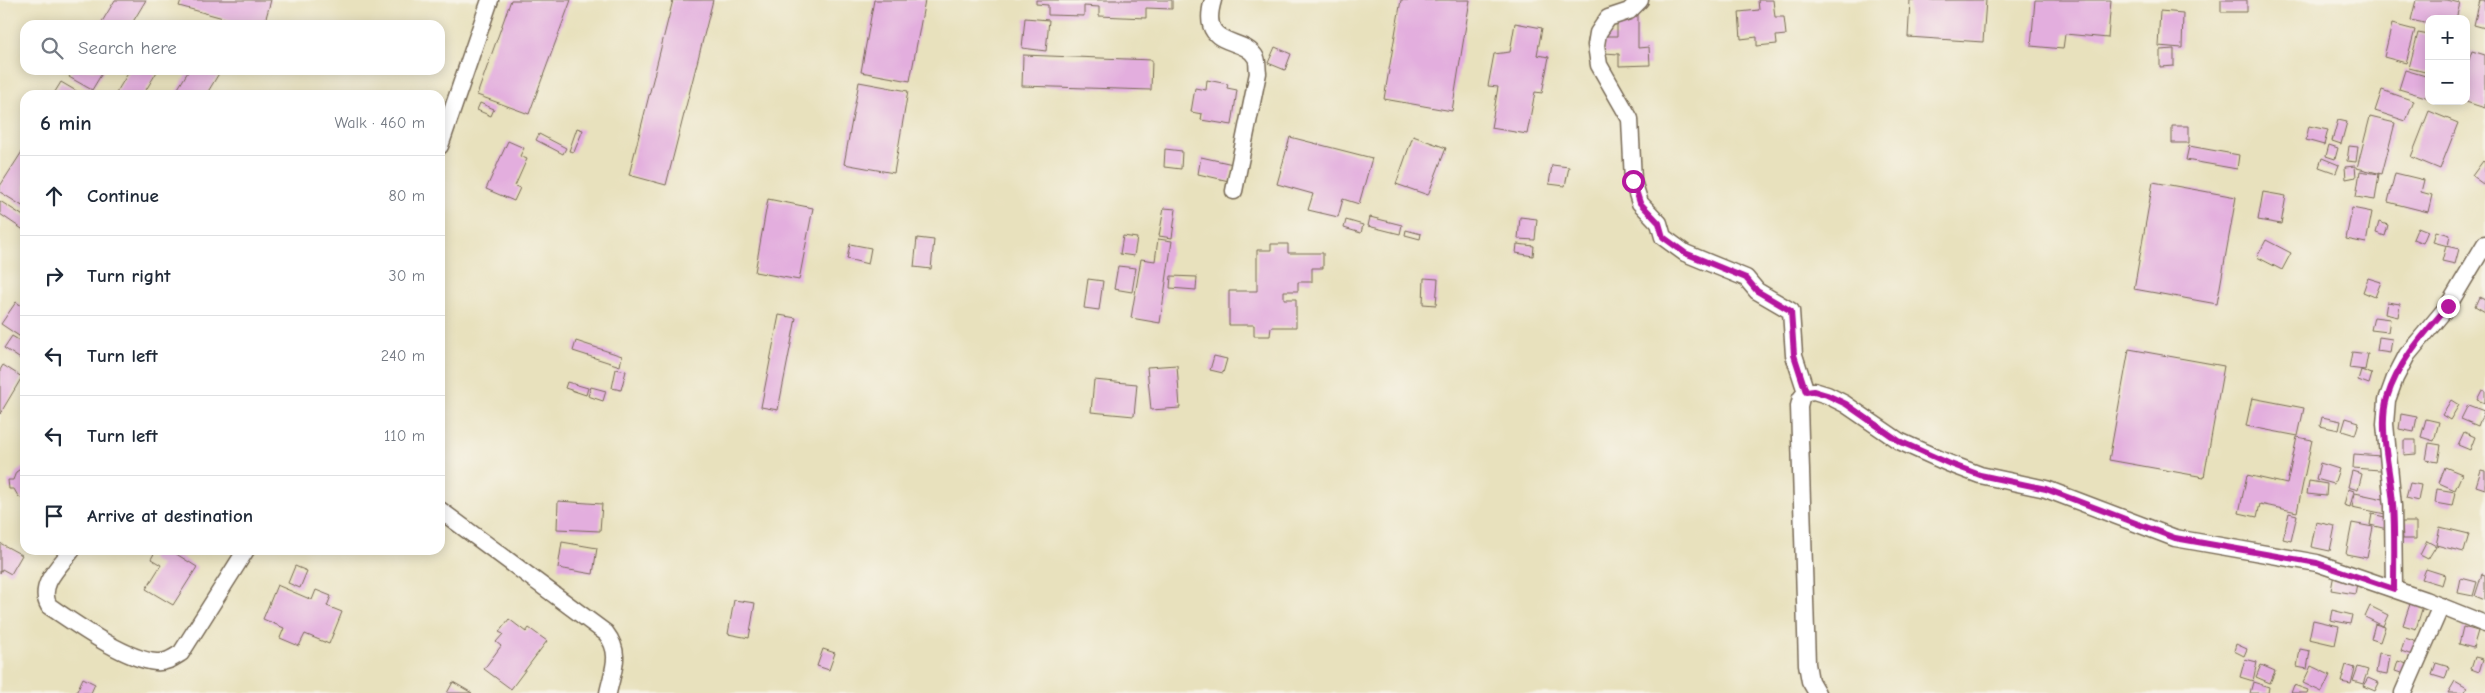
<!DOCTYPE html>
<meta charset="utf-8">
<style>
body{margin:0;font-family:"Comic Neue",sans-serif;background:#f6f6f7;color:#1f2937}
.controls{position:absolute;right:15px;top:15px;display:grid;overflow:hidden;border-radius:10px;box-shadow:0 2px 12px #0003}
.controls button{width:45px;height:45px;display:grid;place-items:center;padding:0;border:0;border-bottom:1px solid #e0e1e3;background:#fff;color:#1f2937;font:25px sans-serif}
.stop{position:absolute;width:15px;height:15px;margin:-11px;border:4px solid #b5179e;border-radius:50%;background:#fff}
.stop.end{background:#b5179e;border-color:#fff;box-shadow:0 1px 5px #0008}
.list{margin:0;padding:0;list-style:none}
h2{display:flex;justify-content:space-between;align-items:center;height:65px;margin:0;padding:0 20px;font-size:21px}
h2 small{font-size:16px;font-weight:400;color:#747a83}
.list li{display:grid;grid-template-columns:32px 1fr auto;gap:15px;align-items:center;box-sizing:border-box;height:80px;padding:0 20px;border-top:1px solid #e0e1e3}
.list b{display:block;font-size:19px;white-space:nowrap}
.list em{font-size:16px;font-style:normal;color:#747a83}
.icon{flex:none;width:28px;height:28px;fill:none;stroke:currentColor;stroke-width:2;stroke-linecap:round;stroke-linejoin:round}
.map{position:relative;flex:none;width:2485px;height:693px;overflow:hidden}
.search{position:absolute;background:#fff;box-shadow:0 2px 12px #0003;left:20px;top:20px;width:425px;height:55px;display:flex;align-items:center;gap:12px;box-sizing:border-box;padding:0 18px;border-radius:15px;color:#747a83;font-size:19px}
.panel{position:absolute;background:#fff;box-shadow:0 2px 12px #0003;left:20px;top:90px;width:425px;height:465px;border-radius:15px}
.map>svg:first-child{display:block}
.building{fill:#e3aede}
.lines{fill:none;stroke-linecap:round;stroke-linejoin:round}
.street-casing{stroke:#786a56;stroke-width:19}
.street{stroke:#fff;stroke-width:16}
.route{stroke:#b5179e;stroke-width:6}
</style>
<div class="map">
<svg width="2485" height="693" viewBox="0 0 2485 693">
<rect width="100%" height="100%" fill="#f7f3e8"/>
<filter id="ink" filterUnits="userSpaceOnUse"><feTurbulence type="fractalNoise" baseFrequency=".02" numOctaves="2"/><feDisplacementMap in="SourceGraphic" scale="10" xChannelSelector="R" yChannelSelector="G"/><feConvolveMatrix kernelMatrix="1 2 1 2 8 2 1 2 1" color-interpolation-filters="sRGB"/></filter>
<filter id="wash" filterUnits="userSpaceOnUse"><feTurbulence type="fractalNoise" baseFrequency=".0096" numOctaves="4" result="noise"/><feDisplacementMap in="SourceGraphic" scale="20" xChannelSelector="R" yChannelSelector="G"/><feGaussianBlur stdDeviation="1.12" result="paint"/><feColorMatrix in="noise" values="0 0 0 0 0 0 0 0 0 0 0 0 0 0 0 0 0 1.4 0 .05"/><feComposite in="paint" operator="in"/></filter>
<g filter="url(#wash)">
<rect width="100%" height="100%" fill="#e8e1bd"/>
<g id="blocks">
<path class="building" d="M115,0H146L131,25H100Z
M181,0H271L264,25H249L179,6Z
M511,0H571L529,114L477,95Z
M673,0H713L666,185L629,175Z
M874,0H925L910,81L861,72Z
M1036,0H1172V9L1146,8V18L1099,16V7L1084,6V16L1048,15V5L1036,4Z
M1401,0H1470L1452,111L1384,99Z
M1758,0H1773L1775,17H1784L1786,35L1776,36L1777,44L1757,46V37L1741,39L1739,12L1759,10Z
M1910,0H1986L1983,42L1908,37Z
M2035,0H2111L2108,38L2065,34L2063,49L2031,46Z
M2221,0H2247V12H2221Z
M2416,0H2447L2460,3L2456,19H2429V24L2411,20Z
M2480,0H2485V28L2474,25Z
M1638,8V48L1649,47L1650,65L1619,66V54L1604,53V36H1617V9Z
M2160,11L2183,13L2182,48L2158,46Z
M1025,18L1049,20L1046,51L1022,48Z
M1515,23L1542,28L1537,55L1549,57L1542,93L1535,92L1527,134L1491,128L1498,87L1488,86L1494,54L1510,52Z
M2392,24L2415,30L2406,63L2384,57Z
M2418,33L2429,35V73L2409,68Z
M1275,47L1291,54L1285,70L1268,63Z
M2174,49V66L2160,67V50Z
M2472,51L2485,55V108L2466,102V68Z
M1023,55L1152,60L1151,90L1022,86Z
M73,70H104L92,90L69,77Z
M130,70H158L143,95H115Z
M189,70H221L206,95H174Z
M2405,70L2429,77V98L2399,89Z
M1207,80L1228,84L1227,88L1237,90L1232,125L1201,120L1202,114L1191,112L1195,88L1206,90Z
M61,82L83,95H53Z
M859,82L908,91L894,173L844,164Z
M2382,90L2414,101L2406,121L2375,111Z
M480,103L494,109L491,116L477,110Z
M2429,111L2458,123L2440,169L2411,157Z
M2370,117L2395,123L2382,174L2357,168Z
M2338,120L2347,122L2341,144L2332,141Z
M2172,126H2189V143H2172Z
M2309,126L2328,130L2324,145L2306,140Z
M577,128L583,130L574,152L569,151Z
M539,134L566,148L563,154L536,140Z
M1413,136L1446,148L1428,195L1396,184Z
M1290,137L1372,158L1359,204L1343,199L1338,217L1308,210L1313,194L1277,184Z
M508,141L524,148L520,156L527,159L515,186L520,188L514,201L486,189Z
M2329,145L2338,148L2335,159L2326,156Z
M2189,146L2239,155L2237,169L2186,160Z
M2349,146L2358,147L2356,162L2347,161Z
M25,147V206L24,207L0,192V186Z
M1165,149L1182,151L1181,169L1164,167Z
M1201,157L1233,164L1229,181L1198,174Z
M2322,158L2339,165L2336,173L2319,167Z
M2483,161L2485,163V181L2483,184L2472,176Z
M1552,165L1569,167L1565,186L1549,184Z
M2355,166L2356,177L2346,179L2345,167Z
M2360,171L2379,174L2375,200L2356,197Z
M2395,173L2424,180L2421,192L2432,195L2428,212L2388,202Z
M2153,182L2236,197L2217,304L2134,289Z
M2263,192L2286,196L2281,224L2258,220Z
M768,199L813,208L799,280L755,272Z
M0,201L25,217V231L0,214Z
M1164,208L1176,209L1172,238L1159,236Z
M2352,208L2372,212L2366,243L2346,239Z
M1370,217L1402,225L1400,234L1368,226Z
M1520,217L1537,219L1535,240L1518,239Z
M1346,220L1363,225L1361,233L1344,228Z
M2379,222L2388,225L2385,236L2376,233Z
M2418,227L2428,231L2423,243L2413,239Z
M1406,230L1421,234L1420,239L1405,235Z
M2436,231L2450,235L2448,246L2433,242Z
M1123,236L1137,238L1134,256L1120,254Z
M917,238L934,240L931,269L914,267Z
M1158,239L1172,241L1160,323L1131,318L1141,259L1155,261Z
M2266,240L2291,253L2282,270L2257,257Z
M850,244L871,248L868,264L847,259Z
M1271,244H1288V253H1323V268H1312V282H1298V291H1284V299H1296V327H1271L1270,336H1254V325H1229V291H1257V250H1271Z
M1517,244L1534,246L1533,256L1516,253Z
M2446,246L2459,249L2455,264L2442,261Z
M1118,266L1136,268L1132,292L1114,289Z
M1171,276L1197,277L1196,290L1170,288Z
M1424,278L1438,279L1436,305L1423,304Z
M2368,278L2381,282L2375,297L2363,292Z
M1088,279L1103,281L1099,310L1084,308Z
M2479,297L2485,300V312L2475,306Z
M16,302L25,308V340L1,324Z
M2387,302L2400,304L2398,317L2385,314Z
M779,315L796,318L778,410L761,407Z
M2374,317L2390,319L2388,332L2371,330Z
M12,336L25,344V356L22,360L4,348Z
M2379,337L2392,339L2390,353L2377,351Z
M576,341L622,356L620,366L573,351Z
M2129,349L2224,366L2204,477L2109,460Z
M2352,352L2368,354L2365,370L2349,368Z
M1214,356L1227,359L1223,373L1210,370Z
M3,365L22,377L0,414V370Z
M1177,365L1180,408L1151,410L1147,367Z
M616,369L626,371L621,390L612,388Z
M2361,370L2372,374L2369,384L2358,380Z
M1094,380L1137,384L1134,416L1091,412Z
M567,382L588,388L586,395L565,388Z
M591,387L606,391L603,401L588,396Z
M2482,390L2485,391V403L2477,400Z
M2252,398L2304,408L2298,436L2246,426Z
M2451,400L2459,405L2450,420L2442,415Z
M2468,405L2484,411L2478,426L2461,419Z
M2401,414L2417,417L2414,432L2399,429Z
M2322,417L2341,421L2339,430L2320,426Z
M2346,418L2359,422L2355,435L2342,431Z
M2426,419L2439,422L2434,441L2421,437Z
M2464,432L2475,437L2470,450L2458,445Z
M2297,437L2312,440L2297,512L2260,504L2257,517L2239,513L2247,475L2287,484Z
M2404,440H2416V454L2404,455Z
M2429,443L2441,445L2438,462L2426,460Z
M2354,454L2394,457L2393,471L2353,468Z
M2320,463L2339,469L2334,484L2316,479Z
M25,466V501L18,496L14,489H9L8,480H13L16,472Z
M2445,467L2462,474L2455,490L2439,483Z
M2481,470L2485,471V489L2476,486Z
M2352,471L2362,474L2358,490L2348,487Z
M2309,481L2327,484L2326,496L2307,494Z
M2410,483L2421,485L2418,501L2406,498Z
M2348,489L2354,491L2350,507L2344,505Z
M2437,489L2455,492L2452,506L2435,503Z
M2355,493L2393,501L2390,515L2352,507Z
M558,501L602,504L600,531L557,529Z
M2289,513L2297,515L2291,541L2283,539Z
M2372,514L2389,518L2387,529L2370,525Z
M2316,522L2335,526L2330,551L2311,547Z
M2402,522H2416V539H2403Z
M2352,523L2373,527L2367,558L2346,554Z
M2440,527L2469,534L2464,552L2436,545Z
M2427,541L2436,546L2428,559L2420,555Z
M562,542L597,548L593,574L558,568Z
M0,543L22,555L11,574L2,569L0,573Z
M156,550H170L197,567L173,605L146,589L161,565L151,559Z
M295,566L307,571L300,588L288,583Z
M2426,569L2445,575L2442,585L2422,579Z
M2334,574L2358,578L2355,594L2331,590Z
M2482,574L2485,575V600L2475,596Z
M2461,578L2477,582L2473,596L2458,593Z
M277,585L312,600L316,590L331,596L327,606L342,612L329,644L305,634L299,646L280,638L284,628L263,619Z
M2414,592L2426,596L2416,629L2403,625Z
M734,600L755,603L749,638L728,634Z
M2370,606L2388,615L2383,626L2365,617Z
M2332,610L2352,615L2350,624L2330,620Z
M509,619L526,632L529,628L547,641L511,689L484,669L501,646L496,642L503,634L499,632Z
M2313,620L2339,626L2335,645L2309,639Z
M2375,624L2385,627L2380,642L2371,639Z
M2463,627L2478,631L2473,648L2459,644Z
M2405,638L2417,642L2412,655L2401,651Z
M2236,644L2247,649L2244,656L2234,651Z
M823,649L835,653L829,670L817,666Z
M2300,649L2310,651L2307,669L2297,667Z
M2379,653L2390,655L2387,675L2376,673Z
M2475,657L2483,659L2479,672L2471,669Z
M2245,659L2257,662L2253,681L2240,677Z
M2398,661L2413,666L2410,676L2395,671Z
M2436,663L2449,667L2445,679L2432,675Z
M2261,665L2275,671L2270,683L2256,677Z
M2346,665L2355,668L2351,684L2341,682Z
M2311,666L2330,675L2322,692L2303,683Z
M2358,667L2368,670L2363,684L2353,681Z
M83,678L95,684L91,693H76Z
M2368,678L2379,683L2375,691L2363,686Z
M2455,681L2467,688L2464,693H2448Z
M453,682L472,693H447Z
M2253,682L2269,687L2268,693H2250Z
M2294,685L2308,690L2307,693H2291Z"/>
</g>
</g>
<g filter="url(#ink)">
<use href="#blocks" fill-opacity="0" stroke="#786a56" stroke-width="1"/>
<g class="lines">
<defs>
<path id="street" d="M1213,0C1198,51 1245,35 1256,58C1258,62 1257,69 1258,73L1234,191
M1640,0L1629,11L1608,18L1598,33L1596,45L1599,65L1630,119L1633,181L1640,203L1659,223L1663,237L1685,253L1746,278L1757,291L1791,311L1794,355L1806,392
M440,146L490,0
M440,510L606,633C622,654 613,669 608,693
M72,550C60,566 37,585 49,606C76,624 124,659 156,662C166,663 173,658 181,653L246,550
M2394,589L2393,506L2385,424L2387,400L2395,378L2407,355L2448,306L2485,244
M1817,693L1810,681L1807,664L1799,406L1801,398L1806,392L1814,391L1827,395L1845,404L1899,441L1948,463L1980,475L2046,489L2175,538L2317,563L2425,600L2485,624
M2403,693L2441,606"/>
</defs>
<use href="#street" class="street-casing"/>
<use href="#street" class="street"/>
</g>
</g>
<g class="lines" filter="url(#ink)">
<path class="route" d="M1633,181L1640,203L1659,223L1663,237L1685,253L1746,278L1757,291L1791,311L1794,355L1806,392L1814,391L1827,395L1846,404L1899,441L1948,463L1980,475L2046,489L2175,538L2317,563L2394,589C2394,561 2395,532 2393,504C2391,473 2378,428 2387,398C2398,362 2424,334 2448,306"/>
</g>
</svg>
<div class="controls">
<button>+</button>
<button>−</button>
</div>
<div class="stop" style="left:1633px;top:181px"></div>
<div class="stop end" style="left:2448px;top:306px"></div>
<div class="search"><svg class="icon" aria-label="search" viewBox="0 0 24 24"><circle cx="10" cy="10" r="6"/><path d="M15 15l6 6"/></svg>Search here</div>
<section class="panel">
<h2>6 min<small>Walk · 460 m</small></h2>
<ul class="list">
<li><svg class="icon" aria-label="ahead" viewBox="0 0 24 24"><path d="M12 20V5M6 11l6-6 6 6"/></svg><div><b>Continue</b></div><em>80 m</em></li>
<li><svg class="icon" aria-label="right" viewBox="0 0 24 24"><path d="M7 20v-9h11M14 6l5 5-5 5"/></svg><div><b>Turn right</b></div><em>30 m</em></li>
<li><svg class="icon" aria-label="left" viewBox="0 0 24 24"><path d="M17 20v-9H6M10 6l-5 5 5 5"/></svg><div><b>Turn left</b></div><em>240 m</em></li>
<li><svg class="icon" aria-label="left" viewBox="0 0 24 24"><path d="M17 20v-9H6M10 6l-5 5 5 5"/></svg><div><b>Turn left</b></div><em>110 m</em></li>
<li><svg class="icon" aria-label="arrive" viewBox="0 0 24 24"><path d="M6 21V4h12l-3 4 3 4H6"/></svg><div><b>Arrive at destination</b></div></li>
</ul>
</section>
</div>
